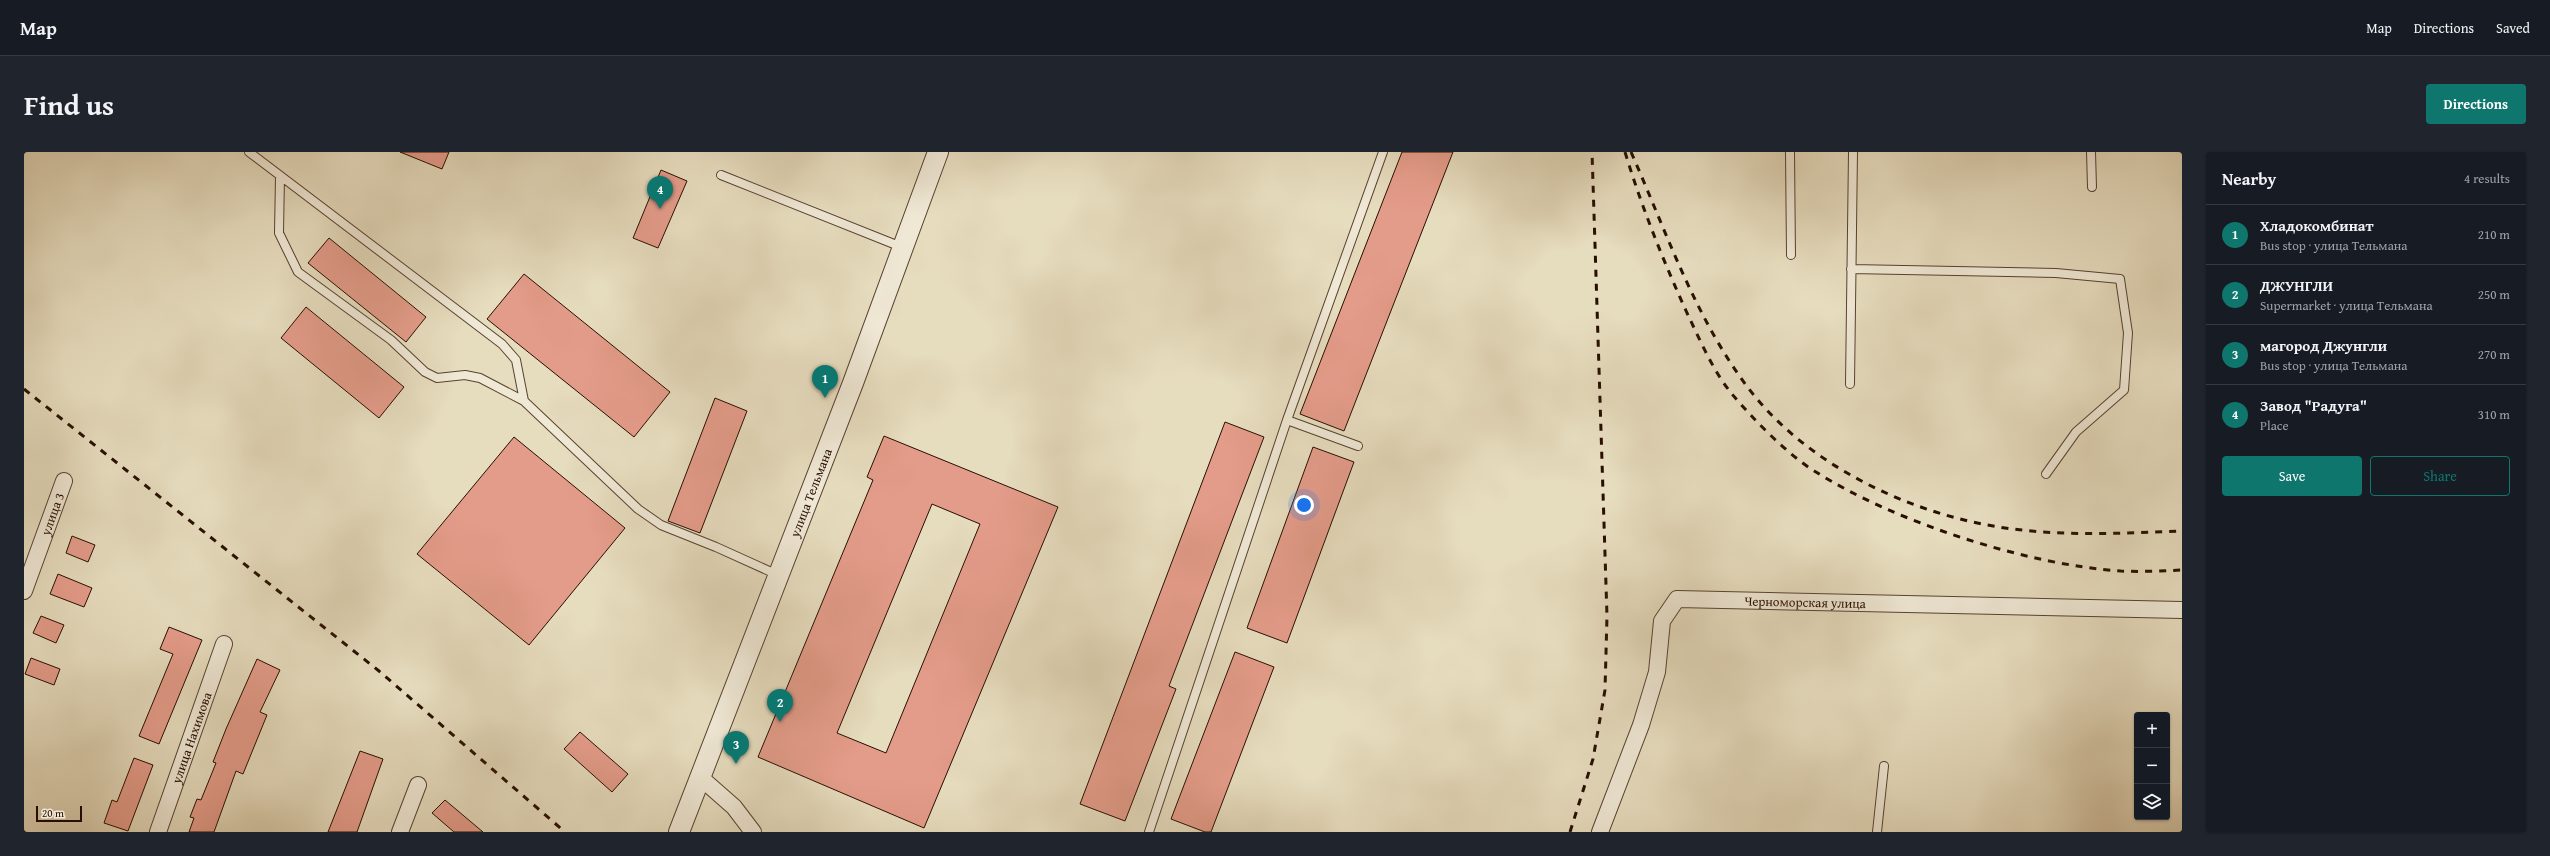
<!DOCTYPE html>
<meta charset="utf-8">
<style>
body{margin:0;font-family:"Gentium Book Plus",serif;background:#20242c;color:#f1f3f6}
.controls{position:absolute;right:12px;bottom:12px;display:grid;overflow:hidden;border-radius:4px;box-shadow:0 1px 3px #0004}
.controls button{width:36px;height:36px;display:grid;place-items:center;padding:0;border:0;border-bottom:1px solid #363941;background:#171b24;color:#f1f3f6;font:20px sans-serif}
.scale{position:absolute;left:12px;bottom:10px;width:46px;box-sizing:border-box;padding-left:4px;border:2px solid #280e01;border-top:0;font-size:11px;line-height:14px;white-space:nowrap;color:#280e01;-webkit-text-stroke:3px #efe8d5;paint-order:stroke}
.you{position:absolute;left:1280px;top:353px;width:14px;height:14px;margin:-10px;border:3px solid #fff;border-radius:50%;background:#1a73e8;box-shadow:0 0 0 6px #1a73e833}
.badge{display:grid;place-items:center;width:26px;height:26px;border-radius:50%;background:#0f766e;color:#fff;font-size:13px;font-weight:700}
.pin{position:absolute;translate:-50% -33px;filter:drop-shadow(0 1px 2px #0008)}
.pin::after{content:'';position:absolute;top:21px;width:14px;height:12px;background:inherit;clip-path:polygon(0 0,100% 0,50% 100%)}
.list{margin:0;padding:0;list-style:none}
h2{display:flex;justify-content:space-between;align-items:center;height:52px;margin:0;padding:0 16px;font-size:17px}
h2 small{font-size:13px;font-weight:400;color:#9ea1a6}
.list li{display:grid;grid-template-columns:26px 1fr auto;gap:12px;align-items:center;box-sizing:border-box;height:60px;padding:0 16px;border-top:1px solid #363941}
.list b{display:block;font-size:15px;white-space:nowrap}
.list p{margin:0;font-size:13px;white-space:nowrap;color:#9ea1a6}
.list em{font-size:13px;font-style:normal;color:#9ea1a6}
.actions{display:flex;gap:8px;padding:12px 16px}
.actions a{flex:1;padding:9px 0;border:1px solid #0f766e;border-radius:4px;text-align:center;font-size:14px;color:#0f766e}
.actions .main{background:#0f766e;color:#fff}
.icon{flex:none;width:22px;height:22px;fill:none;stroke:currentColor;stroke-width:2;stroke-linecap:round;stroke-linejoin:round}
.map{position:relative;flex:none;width:2158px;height:680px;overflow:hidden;border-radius:4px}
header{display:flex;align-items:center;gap:24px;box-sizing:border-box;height:56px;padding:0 20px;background:#171b24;border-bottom:1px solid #363941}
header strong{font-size:19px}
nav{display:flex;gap:22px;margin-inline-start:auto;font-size:14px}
.intro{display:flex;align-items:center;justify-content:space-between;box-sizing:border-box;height:96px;padding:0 24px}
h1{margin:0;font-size:28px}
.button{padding:10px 18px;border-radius:4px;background:#0f766e;color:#fff;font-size:14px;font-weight:700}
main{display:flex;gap:24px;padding:0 24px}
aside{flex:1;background:#171b24;border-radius:4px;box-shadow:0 1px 3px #0004}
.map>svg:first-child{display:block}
.building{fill:#e49c8a;stroke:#280e01;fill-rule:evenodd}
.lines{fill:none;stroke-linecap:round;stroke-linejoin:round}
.service-casing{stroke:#584230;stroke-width:10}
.minor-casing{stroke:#584230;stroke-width:18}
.tertiary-casing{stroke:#584230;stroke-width:22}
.service{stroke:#efe8d5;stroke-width:8}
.minor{stroke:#efe8d5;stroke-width:16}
.tertiary{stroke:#efe8d5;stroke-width:20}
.rail{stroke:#280e01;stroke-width:3;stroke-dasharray:7 7;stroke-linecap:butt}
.labels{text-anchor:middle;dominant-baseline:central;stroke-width:3;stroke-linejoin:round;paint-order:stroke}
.street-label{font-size:13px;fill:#280e01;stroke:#efe8d5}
</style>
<header>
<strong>Map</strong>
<nav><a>Map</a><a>Directions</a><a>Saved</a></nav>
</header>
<div class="intro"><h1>Find us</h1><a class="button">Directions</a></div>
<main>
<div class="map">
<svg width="2158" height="680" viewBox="0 0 2158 680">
<rect width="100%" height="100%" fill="#e6dcbe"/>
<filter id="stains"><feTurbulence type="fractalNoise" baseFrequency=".005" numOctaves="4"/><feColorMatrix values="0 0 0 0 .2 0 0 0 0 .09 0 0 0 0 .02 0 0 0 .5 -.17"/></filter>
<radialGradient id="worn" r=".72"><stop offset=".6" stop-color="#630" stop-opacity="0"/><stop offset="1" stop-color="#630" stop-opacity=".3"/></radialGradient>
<path class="building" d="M376,0H425L418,17Z
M1378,0H1429L1320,279L1276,262Z
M637,18L663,29L634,96L609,86Z
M305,86L402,165L382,190L284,111Z
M500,122L646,240L610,285L463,167Z
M282,155L380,235L355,266L257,186Z
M691,246L723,259L676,381L644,369Z
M1201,270L1240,285L1145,534L1152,537L1101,669L1056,652Z
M860,284L1034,355L900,676L734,605L849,328L843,325ZM908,352L956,372L862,601L813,581Z
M490,285L601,376L505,493L393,402Z
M1289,295L1330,310L1263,491L1223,476Z
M48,384L71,393L64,410L42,401Z
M34,422L68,436L60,455L26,442Z
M17,464L40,473L32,491L9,481Z
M145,475L178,488L135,592L115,584L149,502L136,497Z
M1211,500L1250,515L1187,680H1181L1147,667Z
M7,506L36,517L30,533L1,522Z
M233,507L256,518L236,560L243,563L219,622L212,619L190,680H165L170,666L166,665L173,647L177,648L192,611L189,610L202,577Z
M556,580L604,622L588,640L540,597Z
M336,599L359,607L333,680H304Z
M110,606L129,613L104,679L80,671L88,648L93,650Z
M421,648L459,680H430L408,661Z"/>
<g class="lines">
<defs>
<path id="service" d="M225,0L478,192L492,208L500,249L614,357L637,373L692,395L754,423
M1766,0L1767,103
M2067,0L2068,35
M697,23L880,96
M256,24L255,81L274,120L367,188L401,220L413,226L441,223L456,226L500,249
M1827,117L2032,121L2096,127L2104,181L2100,238L2052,280L2022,322
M1826,232L1829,0
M1263,268L1359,0
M1125,680L1263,268L1334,294
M1853,680L1860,614"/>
<g id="minor">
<path id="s1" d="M0,439L40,329"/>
<path d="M677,626L710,655L729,680"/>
<path id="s2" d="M134,680L200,492"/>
<path d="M376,680L394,633"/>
<path id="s3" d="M1576,680L1617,573L1633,520L1638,469L1653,447L2158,458"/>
</g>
<g id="tertiary">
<path id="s4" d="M655,680L829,231L914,0"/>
</g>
</defs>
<use href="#service" class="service-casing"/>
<use href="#minor" class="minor-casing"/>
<use href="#tertiary" class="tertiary-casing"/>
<use href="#service" class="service"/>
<use href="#minor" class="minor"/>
<use href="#tertiary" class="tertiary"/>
<path class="rail" d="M1601,0C1618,56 1639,108 1663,161C1676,188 1689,219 1708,242C1728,266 1765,304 1792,320C1871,370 2003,413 2097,419C2117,420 2138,419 2158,418
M1607,0C1642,79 1670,163 1722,233C1783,316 1897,368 1998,378C2051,384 2105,381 2158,379
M0,237L355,519L541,680
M1546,680L1569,607L1581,538L1583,464L1568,0"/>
</g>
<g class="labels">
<g class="street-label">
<text stroke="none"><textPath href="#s4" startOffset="364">улица Тельмана</textPath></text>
<text stroke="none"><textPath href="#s1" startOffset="82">улица 3</textPath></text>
<text stroke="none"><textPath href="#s3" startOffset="376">Черноморская улица</textPath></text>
<text stroke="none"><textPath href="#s2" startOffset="100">улица Нахимова</textPath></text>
</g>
</g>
<rect width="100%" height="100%" filter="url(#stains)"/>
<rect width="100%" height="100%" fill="url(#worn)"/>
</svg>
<div class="controls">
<button>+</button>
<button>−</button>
<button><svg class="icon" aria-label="layers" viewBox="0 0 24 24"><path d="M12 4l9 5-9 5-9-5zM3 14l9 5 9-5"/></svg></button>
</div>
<div class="scale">20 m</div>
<div class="you"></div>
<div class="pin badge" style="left:801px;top:246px">1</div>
<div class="pin badge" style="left:756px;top:570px">2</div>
<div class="pin badge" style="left:712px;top:612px">3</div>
<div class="pin badge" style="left:636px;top:57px">4</div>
</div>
<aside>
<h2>Nearby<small>4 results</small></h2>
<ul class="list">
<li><span class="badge">1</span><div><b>Хладокомбинат</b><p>Bus stop · улица Тельмана</p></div><em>210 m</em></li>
<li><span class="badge">2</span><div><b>ДЖУНГЛИ</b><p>Supermarket · улица Тельмана</p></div><em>250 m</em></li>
<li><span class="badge">3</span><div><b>магород Джунгли</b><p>Bus stop · улица Тельмана</p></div><em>270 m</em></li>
<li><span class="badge">4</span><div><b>Завод &quot;Радуга&quot;</b><p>Place</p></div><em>310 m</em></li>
</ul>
<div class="actions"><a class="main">Save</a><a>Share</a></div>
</aside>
</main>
